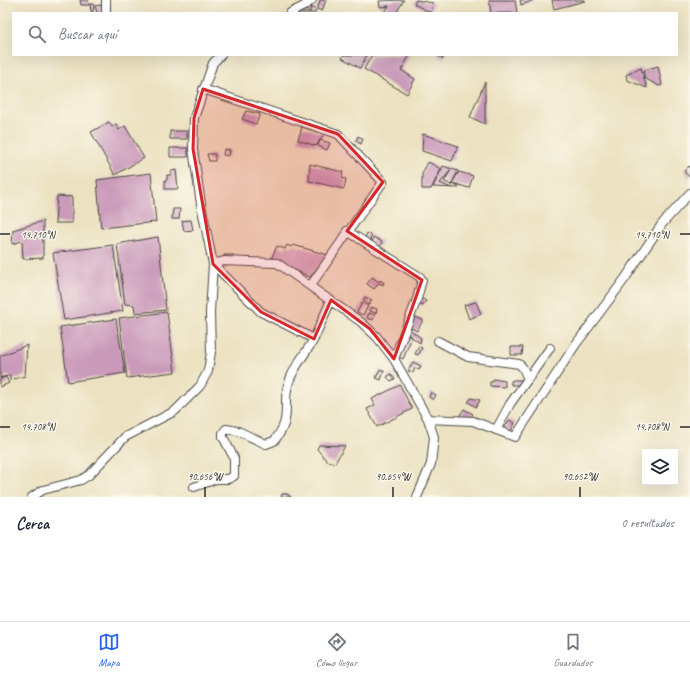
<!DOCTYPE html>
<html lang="es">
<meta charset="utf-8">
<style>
body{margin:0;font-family:Caveat,sans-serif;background:#f6f6f7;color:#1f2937}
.controls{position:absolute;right:12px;bottom:12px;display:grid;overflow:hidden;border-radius:0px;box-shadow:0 4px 16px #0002}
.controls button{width:36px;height:36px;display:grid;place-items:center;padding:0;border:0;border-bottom:1px solid #e0e1e3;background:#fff;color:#1f2937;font:20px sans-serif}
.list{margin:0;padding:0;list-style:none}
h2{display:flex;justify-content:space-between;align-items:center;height:52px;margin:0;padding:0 16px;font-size:17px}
h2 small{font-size:13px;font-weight:400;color:#747a83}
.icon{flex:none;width:22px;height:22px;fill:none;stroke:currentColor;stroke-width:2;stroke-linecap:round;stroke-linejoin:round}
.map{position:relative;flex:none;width:690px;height:497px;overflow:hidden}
.search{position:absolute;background:#fff;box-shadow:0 4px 16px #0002;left:12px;right:12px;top:12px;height:44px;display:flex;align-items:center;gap:10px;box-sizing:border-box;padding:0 14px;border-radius:0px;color:#747a83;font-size:15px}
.sheet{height:124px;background:#fff}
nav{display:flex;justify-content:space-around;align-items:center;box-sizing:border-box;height:56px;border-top:1px solid #e0e1e3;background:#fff;font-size:11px;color:#747a83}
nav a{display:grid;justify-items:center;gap:2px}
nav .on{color:#2563eb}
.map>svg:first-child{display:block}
.building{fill:#ca9aba}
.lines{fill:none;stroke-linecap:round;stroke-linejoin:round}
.minor-casing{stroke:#484642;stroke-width:10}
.minor{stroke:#fff;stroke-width:8}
.marked{fill:#d62828;fill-opacity:0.2;stroke:#d62828;stroke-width:3;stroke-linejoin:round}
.ticks{fill:none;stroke:#2b2b2b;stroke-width:1.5}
.ticks-label{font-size:10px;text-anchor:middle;fill:#2b2b2b;stroke:#fbf7ec;stroke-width:3;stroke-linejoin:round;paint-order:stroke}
</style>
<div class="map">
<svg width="690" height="497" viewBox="0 0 690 497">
<rect width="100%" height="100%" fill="#fbf7ec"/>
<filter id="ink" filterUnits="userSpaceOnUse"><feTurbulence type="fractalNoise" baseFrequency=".025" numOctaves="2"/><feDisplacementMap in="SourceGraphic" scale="8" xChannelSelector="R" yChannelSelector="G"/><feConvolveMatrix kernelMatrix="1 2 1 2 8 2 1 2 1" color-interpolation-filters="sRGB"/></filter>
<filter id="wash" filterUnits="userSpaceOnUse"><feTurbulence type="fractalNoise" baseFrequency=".012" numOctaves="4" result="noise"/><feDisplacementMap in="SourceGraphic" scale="16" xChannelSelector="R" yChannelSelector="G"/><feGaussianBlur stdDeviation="0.9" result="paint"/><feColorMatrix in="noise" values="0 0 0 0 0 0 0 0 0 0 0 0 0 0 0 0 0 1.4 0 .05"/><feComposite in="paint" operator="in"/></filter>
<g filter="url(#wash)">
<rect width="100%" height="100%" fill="#ece2c1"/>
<g id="blocks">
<path class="building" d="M80,0H88L89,5H81Z
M320,0H326L322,11L317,9Z
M404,0L396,13L384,12L389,6L380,7L379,1Z
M416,0L433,3L431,13L414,4Z
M489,0H515L517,13H491Z
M520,0H534L521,5Z
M552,0H585V1L554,9Z
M90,4H94L93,12L91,11Z
M101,5L102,13H97L95,6Z
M311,7L316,10L315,13H297L302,9L310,12Z
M344,55H367L360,68L342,58Z
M372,55H410L401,70L415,79L407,94L364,69Z
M436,55H445L443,59Z
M658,66L662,85L659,86L644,78L647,88L627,80L626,75L641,68L644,78V70Z
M485,82V124L470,117Z
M246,111L260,114L256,124L242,119Z
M109,122L112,127L116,124L119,130L125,126L144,158L115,175L91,132Z
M302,127L324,134L320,140L330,143L327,150L318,146L320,140L316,146L298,140Z
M170,131H187V139H170Z
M423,134L458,146L452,161L422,151Z
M358,136L363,139L361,144L356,141Z
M170,148H188V157H170Z
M224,149L230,150L229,156L223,155Z
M207,154H215V161H209Z
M428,162L441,169L431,189H422V174Z
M310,164L343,172L342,178L346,179L344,189L309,181Z
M443,166L458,171L451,185L444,181L451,170L440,183L451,188L452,184L458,185V188L433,187Z
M689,166L690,167V178L684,171Z
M176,170L178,189H165V180H167V175H171V171Z
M459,172L473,176L469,188L452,183Z
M151,173L156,222L101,228L97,180Z
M57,196L72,197V223H55Z
M173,209H180L179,219H172Z
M191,220L193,230L184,231L182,221Z
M43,221V258L23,259L22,241L12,244L13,230Z
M367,233L372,236L369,242L365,238Z
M158,237L166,310L135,313L134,305L125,304L117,244Z
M374,237L382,242L380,247L371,244Z
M113,245L123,311L64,320L53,253Z
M287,245L291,247L293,245L328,255L310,277L271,259L277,246L285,249Z
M224,255H234L233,260L224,261Z
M372,277L379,282L380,280L384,283L383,285L379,283L374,289L367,284Z
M365,297L372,300L369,305L363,301Z
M419,297L426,301L422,306L417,302Z
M476,302L481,314L469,319L464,305Z
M362,303L368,306L363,315L357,312Z
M371,307L377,309L376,313L369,311Z
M167,312L175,372L127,378L119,318Z
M369,313L375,315L373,320L367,318Z
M411,317L418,318L423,320L417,331L408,326Z
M116,319L125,373L68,382L60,327Z
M409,329L421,338L420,343L406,333Z
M406,335L412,337L403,359L397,356Z
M27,345L25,376L10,380V375L0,378V356Z
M419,346L422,348L418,355L415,354Z
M511,347H523L522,355H511Z
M413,362L421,366L419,370L415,368L413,373L408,371Z
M380,369L384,371L381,380L376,378Z
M391,374L395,379L391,381L387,377Z
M6,377L9,383L0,387V379Z
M493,379L505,381V387L490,386V382H493Z
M514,380H523L522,385H511V381Z
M400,385L412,409L377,427L367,409L375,405L372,399Z
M431,392L436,395L433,400L429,397Z
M471,398L480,400L476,407L468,402Z
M464,409L473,414L468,421L458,418Z
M509,420L515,423L510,433L503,430Z
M319,445L345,446L335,463L327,461L317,449Z
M282,494H287L291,497H281Z"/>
</g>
</g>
<g filter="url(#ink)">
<use href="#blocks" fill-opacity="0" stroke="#484642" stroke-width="1"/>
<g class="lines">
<defs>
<path id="minor" d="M106,0V13
M290,13L304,6L312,0
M203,89L338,134L383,182L311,285
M347,231L420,277L422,280L417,299L394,359
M331,300L314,339L261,312L213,264L224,261L277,263L361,322L377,337L394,359L428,419L434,437L431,464L417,497
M438,341L468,357L519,364L523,368L528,379
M428,419L473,421L515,437L576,344L624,280L662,224L690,193
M496,430L510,404L550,348
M194,487L216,479H228L234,476V458L223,437V433L226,429L238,431L266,444L274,441C293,418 282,408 288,385C293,367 305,355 314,339
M32,497L43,490L81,480L89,475L125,437L175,411L200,386L208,371L211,352L210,312L213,264L201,204L193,149L194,118L213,63L221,55"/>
</defs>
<use href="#minor" class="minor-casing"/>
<use href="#minor" class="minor"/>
</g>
</g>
<path class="marked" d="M203,89L338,134L383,182L347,231L422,280L394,359L370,329L331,300L314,339L261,312L213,264L193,149L194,118Z"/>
<path class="ticks" d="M0,234H10M680,234H690M0,427H10M680,427H690M205,487V497M393,487V497M580,487V497"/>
<g class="ticks-label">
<text x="38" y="238">14.710°N</text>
<text x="652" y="238">14.710°N</text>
<text x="38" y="430">14.708°N</text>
<text x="652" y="430">14.708°N</text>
<text x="205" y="480">90.656°W</text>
<text x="393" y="480">90.654°W</text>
<text x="580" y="480">90.652°W</text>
</g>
</svg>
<div class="controls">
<button><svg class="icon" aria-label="layers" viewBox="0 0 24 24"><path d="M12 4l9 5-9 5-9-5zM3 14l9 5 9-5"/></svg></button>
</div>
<div class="search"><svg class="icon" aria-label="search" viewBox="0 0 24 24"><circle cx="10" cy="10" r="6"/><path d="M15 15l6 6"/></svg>Buscar aquí</div>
</div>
<section class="sheet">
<h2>Cerca<small>0 resultados</small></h2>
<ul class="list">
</ul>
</section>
<nav>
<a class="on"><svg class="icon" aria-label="map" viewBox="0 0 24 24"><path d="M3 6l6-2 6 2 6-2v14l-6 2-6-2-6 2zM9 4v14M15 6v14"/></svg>Mapa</a>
<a><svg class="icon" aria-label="directions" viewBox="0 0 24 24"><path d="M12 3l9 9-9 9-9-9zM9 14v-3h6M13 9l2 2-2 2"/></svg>Cómo llegar</a>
<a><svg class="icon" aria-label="saved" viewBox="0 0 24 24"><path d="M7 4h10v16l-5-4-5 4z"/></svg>Guardados</a>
</nav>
